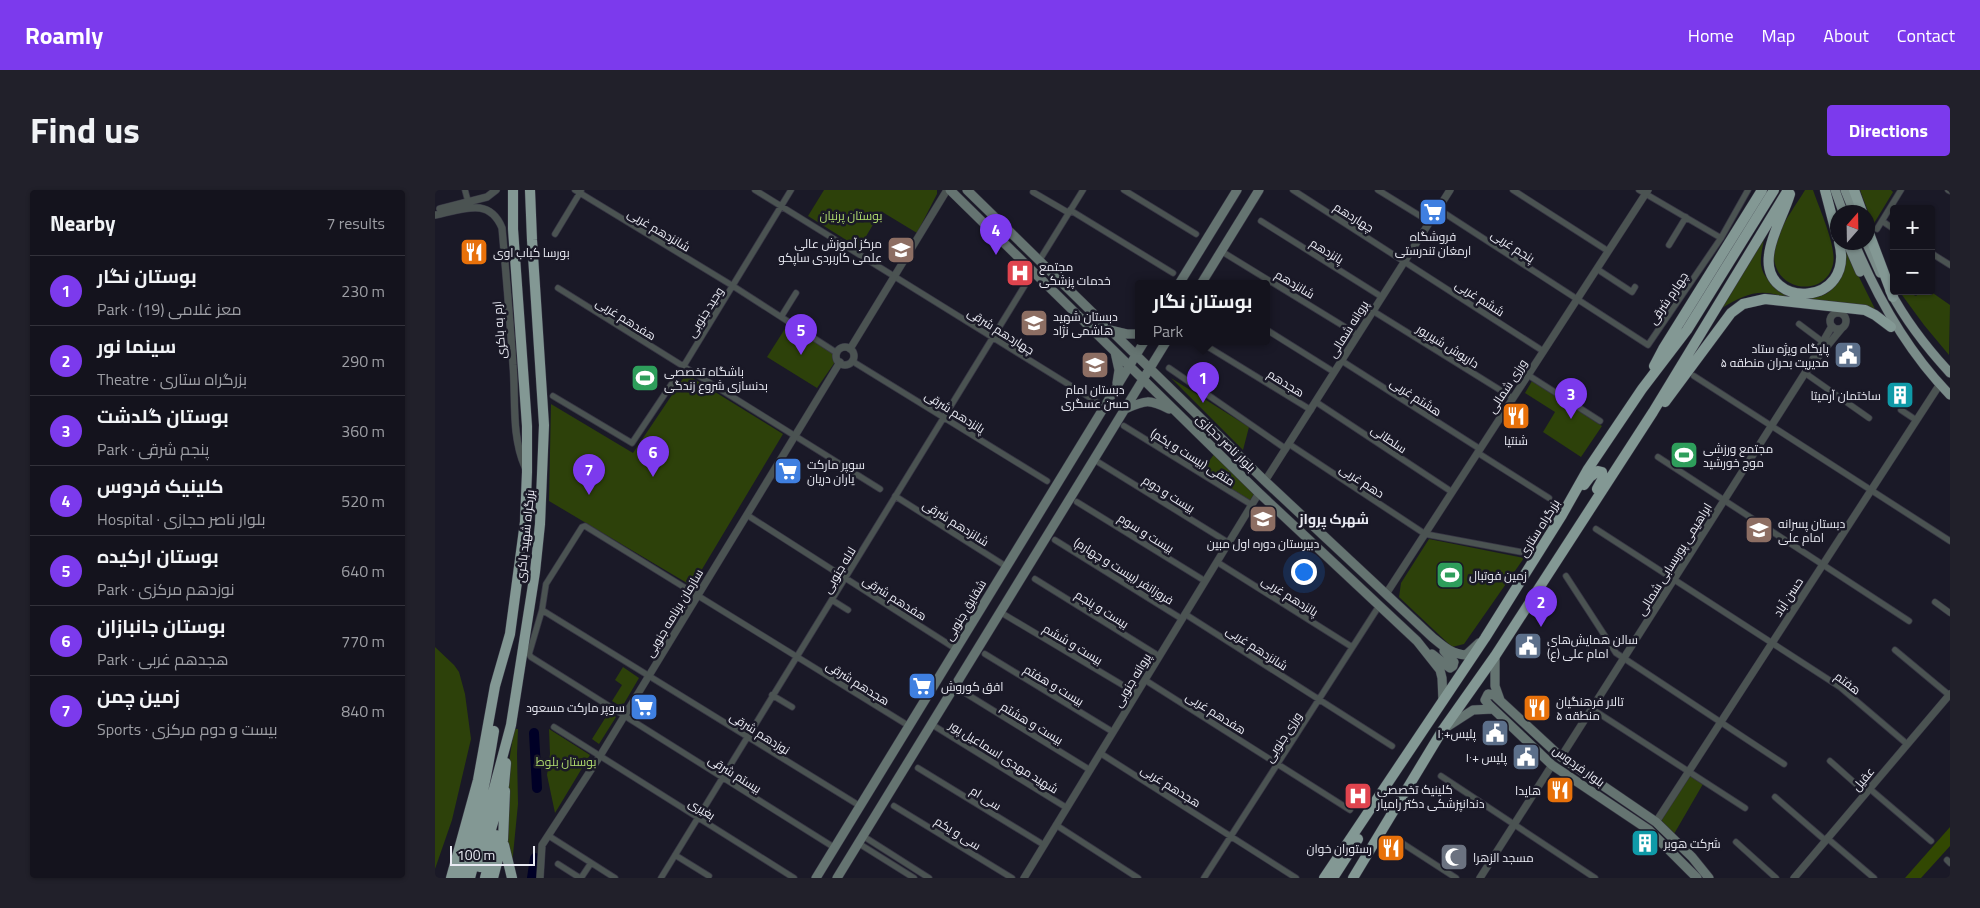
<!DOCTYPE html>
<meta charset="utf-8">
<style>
body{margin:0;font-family:"Titillium Web",Cairo,sans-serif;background:#21202a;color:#f1f3f6}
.controls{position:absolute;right:15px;top:15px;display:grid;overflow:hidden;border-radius:5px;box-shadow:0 1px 4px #0004}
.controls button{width:45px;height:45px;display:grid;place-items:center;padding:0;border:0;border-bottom:1px solid #33323b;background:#14131d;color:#f1f3f6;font:25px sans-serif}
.compass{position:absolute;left:1395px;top:15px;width:45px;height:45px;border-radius:50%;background:#14131d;box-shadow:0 1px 4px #0004;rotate:20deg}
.scale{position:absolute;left:15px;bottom:12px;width:85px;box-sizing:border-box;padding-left:5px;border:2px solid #eaebf4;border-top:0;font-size:14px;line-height:18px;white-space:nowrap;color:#eaebf4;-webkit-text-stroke:4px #1a1927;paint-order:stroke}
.you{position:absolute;left:868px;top:381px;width:18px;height:18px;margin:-12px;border:4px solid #fff;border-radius:50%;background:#1a73e8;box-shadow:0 0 0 8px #1a73e833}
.badge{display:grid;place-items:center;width:32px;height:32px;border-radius:50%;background:#7c3aed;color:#fff;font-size:16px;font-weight:700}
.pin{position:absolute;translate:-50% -41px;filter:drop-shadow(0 1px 2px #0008)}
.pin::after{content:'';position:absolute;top:26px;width:18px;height:15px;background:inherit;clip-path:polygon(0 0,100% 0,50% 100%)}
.popup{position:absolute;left:700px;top:90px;width:135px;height:65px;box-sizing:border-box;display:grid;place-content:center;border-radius:5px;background:#14131d;filter:drop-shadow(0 1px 4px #0005);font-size:16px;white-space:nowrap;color:#9d9ea4}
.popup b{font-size:19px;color:#f1f3f6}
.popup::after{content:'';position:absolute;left:50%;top:100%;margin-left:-10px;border:10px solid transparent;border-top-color:#14131d}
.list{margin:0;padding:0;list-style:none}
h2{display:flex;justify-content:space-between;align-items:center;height:65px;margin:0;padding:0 20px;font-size:21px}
h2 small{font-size:16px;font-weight:400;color:#9d9ea4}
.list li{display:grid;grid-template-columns:32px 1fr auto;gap:15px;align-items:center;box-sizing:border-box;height:70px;padding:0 20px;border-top:1px solid #33323b}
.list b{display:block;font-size:19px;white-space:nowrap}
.list p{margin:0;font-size:16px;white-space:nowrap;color:#9d9ea4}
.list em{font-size:16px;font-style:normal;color:#9d9ea4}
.map{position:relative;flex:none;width:1515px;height:688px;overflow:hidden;border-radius:5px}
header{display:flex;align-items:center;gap:30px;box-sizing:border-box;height:70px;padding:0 25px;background:#7c3aed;color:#fff}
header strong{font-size:24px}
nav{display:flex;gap:28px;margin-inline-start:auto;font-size:18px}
.intro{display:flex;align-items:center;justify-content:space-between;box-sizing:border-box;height:120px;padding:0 30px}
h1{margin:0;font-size:35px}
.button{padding:12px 22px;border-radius:5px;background:#7c3aed;color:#fff;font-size:18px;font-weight:700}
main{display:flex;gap:30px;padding:0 30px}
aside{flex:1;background:#14131d;border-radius:5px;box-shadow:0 1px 4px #0004}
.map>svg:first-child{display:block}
.green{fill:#2d410a}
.forest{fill:#324802}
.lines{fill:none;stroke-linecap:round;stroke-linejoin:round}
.river{stroke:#000026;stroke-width:10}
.minor-casing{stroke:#373644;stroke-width:7}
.tertiary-casing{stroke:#373644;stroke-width:8}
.secondary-casing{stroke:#373644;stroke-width:10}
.primary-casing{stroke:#373644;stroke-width:10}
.trunk-casing{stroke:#373644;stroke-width:11}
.minor{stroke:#4b5352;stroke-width:5.5}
.tertiary{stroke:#4b5352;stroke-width:7}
.secondary{stroke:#657471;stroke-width:9}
.primary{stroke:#7a8c89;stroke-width:9}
.trunk{stroke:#839894;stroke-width:10}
.labels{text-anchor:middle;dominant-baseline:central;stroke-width:5;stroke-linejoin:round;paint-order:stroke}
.park-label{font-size:12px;fill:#b0dc6e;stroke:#1a1927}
.street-label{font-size:12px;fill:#eaebf4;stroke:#1a1927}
.poi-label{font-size:12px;fill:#eaebf4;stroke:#1a1927;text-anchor:start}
.neighbourhood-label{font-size:14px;font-weight:bold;fill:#eaebf4;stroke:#1a1927}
</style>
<header>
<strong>Roamly</strong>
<nav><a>Home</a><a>Map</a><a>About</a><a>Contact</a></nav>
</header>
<div class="intro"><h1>Find us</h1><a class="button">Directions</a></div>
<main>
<aside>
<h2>Nearby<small>7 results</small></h2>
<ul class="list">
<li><span class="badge">1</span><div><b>بوستان نگار</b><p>Park · معز غلامی (19)</p></div><em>230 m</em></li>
<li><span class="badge">2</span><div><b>سینما نور</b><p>Theatre · بزرگراه ستاری</p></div><em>290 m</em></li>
<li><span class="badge">3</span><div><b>بوستان گلدشت</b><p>Park · پنجم شرقی</p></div><em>360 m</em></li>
<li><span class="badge">4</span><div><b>کلینیک فردوس</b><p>Hospital · بلوار ناصر حجازی</p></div><em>520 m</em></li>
<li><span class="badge">5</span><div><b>بوستان ارکیده</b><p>Park · نوزدهم مرکزی</p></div><em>640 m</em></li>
<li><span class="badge">6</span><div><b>بوستان جانبازان</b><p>Park · هجدهم غربی</p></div><em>770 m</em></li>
<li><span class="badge">7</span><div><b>زمین چمن</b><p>Sports · بیست و دوم مرکزی</p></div><em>840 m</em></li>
</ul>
</aside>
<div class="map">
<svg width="1515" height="688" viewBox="0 0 1515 688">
<rect width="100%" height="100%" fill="#1a1927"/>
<path class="green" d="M389,0H502V4L482,43L449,23H445L424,58L373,26Z
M1370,0H1378C1384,18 1402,57 1398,74C1391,109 1336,102 1339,62C1340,42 1360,17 1370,0Z
M1425,0H1456L1458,2L1438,35Z
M1329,48C1328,56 1325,67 1326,75C1329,93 1345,98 1360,102C1366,104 1372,107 1378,107C1404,107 1410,76 1409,57L1441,121L1353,109C1327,97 1310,104 1287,118Z
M1469,101L1481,106L1487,101H1495L1515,115L1514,165L1489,135L1467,105Z
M353,134L399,163L400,172L382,198L332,167Z
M251,184L348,244L257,396L114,311L116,214L198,263Z
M736,188L814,237L808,260Z
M1097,191L1167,236L1146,267L1108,242L1120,222L1090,203Z
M780,263L821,301L814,312L766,282Z
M994,349L1089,368L1029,454L1017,457L964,407L966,393Z
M0,457L19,475L24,482L30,504L36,549L17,630L0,679Z
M188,477L204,488L187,517L177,511L187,495L180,490Z
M174,522L181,527L164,554L157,549Z
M79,539H83L82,564L83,614L77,675L69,650L73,579Z
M114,539L155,565L120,623L112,585L115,564Z
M1255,586L1268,594L1239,644L1226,630Z"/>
<path class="forest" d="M1515,637V656L1486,688H1470Z"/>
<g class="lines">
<path class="river" d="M99,543L102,598
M97,688L100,668"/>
<defs>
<path id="minor" d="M30,0L34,15
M140,0L298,96L402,163
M320,0L662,212
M689,0L761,44
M858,0L1108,161
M943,0L995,32
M1078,0L1173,61
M1204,0L1286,48
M1513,0L1515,1
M598,2L634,23
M1003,19L1213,155L1286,48L1313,0
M635,20L738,83
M826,31L947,107
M1447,31L1459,39
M1442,39L1466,0
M120,44L146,1
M1234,55L1251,27
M786,61L923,145
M1496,63L1515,75
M604,71L648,0
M1162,79L1197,102L1200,97
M123,98L445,299
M938,121L1078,208
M346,127L361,103
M1364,134L1388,152
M832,140L899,182
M765,152L876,220
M417,171L612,291
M907,171L1045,259
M734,178L851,259
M1370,183L1434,228
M1093,185L1165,231
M1259,186L1515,351
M118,206L197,253L248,177L356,0
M881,212L1017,302
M1466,220L1481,230
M689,236L817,315
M854,254L990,344L1086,362
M1043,263L1114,308
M1223,267L1474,431
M663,272L794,353
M460,306L572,377
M642,312L770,391
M312,325L521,459
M1161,339L1405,497L1472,554
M620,350L747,429
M782,372L917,457
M1131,386L1181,463L1349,574
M600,389L724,466
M397,410L413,420
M1500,412L1515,423
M107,420L425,616
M565,422L701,503
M750,424L957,556
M1460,460L1514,505
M550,464L678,542
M710,490L915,620
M530,503L655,580
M337,505L357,517
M1157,519L1310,618
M496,534L632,618
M119,537L359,688
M665,563L861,688
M1395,571L1431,603
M483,578L609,655
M1006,586L1160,688
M1435,599L1496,651
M1340,607L1391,651
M459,616L577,688
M621,635L703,688
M114,646L180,688
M428,646L494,688
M1392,648L1439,688
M1301,652L1341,688
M423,653L479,688
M967,653L1021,688
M400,658L96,467L94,464L107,420L111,394L147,337L150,336L474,536
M240,665L274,686
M1512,670L1515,673
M123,674L145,688
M146,688L156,673
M226,688L598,82
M769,688L944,416"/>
<path id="tertiary" d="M5,19L52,7L61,0
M0,25C27,20 54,6 67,38C71,84 75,129 78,175C81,209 76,245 90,277
M1395 131a8 8 0 1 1 16 0a8 8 0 1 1-16 0Z
M1397,136L1370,183L1407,138
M401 166a9 9 0 1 1 18 0a9 9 0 1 1-18 0Z
M415,159L512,0
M830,291L1015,0
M951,404L1213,0
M1126,567L1370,183
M1221,632L1505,194
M105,688L107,655L165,566L405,172
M589,688L824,303
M1045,688L1117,575
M1359,688L1515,504"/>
<path id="secondary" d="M515,0L824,303L982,451L1005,480L1007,488L1008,511
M532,0L830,291L997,447C1008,456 1016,464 1031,465L1044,453
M744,94L802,0
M766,94L824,0
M675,140L692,144H704
M680,162L684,180L682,193
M690,219C711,210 714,209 734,219
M997,464L1015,478L1018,476L1019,472L1009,461
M1060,466V496L1065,510
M1007,540L1038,520L1058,519
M381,688L709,152
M402,688L731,152
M1262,688L1214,640L1117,575L1054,515L1050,510L1053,504L1059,505L1126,567L1221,632L1257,667L1274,688"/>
<path id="primary" d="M1400,0L1408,22
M1410,0L1419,22
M1412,52L1425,82
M1419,52C1442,107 1473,162 1515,205
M1431,52L1445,83
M1455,101C1471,131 1492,158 1515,183"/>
<path id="trunk" d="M1390,0L1402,46
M1419,0L1427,22
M1355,4C1349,24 1336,45 1334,65C1327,120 1421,117 1404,52
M1432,38L1458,107
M1219,176L1228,159L1327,0
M1230,212L1296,123L1308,114L1330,109L1430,120L1440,125L1456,137
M1149,295L1155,287L1163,281L1167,282L1168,288L1162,299
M69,655L77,688
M45,677L69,595L71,573
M16,688L43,590L60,496L75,444L90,332L92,282V236L78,39V0
M26,688C41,640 51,591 59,541
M35,688L76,535L100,382L105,334L109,235L97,50L95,0
M50,688L61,645
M58,688L68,650L70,601
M889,688L1050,448L1127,325L1153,279L1207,199L1252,140L1339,0
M898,688L923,649
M918,688L1007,541L1060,466L1218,222L1353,0"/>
</defs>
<use href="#minor" class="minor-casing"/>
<use href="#tertiary" class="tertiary-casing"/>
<use href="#secondary" class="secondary-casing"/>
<use href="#primary" class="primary-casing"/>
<use href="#trunk" class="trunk-casing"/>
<use href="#minor" class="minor"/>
<use href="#tertiary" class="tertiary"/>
<use href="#secondary" class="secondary"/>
<use href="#primary" class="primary"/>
<use href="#trunk" class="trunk"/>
</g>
<defs>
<symbol id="supermarket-square" viewBox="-11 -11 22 22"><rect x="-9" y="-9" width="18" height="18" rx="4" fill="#3f7fe0" stroke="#1a1927"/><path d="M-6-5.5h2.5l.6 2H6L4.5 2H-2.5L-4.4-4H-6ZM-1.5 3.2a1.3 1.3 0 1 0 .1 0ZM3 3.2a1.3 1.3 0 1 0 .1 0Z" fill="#fff"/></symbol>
<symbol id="university-square" viewBox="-11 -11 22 22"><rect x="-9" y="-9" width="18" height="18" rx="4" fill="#8d6e63" stroke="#1a1927"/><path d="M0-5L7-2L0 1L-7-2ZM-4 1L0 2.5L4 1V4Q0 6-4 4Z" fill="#fff"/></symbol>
<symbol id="restaurant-square" viewBox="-11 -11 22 22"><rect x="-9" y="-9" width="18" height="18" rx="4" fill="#e8710a" stroke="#1a1927"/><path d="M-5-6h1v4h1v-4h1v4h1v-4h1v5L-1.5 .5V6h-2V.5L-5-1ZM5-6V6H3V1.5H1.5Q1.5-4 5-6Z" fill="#fff"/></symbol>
<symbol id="hospital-square" viewBox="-11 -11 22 22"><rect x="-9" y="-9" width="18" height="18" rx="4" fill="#e0444e" stroke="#1a1927"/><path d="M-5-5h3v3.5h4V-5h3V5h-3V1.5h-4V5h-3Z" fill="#fff"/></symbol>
<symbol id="school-square" viewBox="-11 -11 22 22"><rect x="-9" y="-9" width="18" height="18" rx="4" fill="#8d6e63" stroke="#1a1927"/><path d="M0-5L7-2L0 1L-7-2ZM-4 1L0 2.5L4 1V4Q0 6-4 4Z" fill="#fff"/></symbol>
<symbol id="civic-square" viewBox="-11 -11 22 22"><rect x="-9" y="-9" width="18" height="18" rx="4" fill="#5c6f8a" stroke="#1a1927"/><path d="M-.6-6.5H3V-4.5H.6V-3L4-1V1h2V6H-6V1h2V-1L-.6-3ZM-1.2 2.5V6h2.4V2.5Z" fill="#fff"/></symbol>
<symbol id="stadium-square" viewBox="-11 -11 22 22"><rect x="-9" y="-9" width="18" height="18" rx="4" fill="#2e9e5b" stroke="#1a1927"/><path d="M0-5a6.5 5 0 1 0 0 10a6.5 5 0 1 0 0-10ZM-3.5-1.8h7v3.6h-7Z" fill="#fff"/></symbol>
<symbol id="building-square" viewBox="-11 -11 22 22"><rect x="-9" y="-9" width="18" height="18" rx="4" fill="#0f9aa8" stroke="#1a1927"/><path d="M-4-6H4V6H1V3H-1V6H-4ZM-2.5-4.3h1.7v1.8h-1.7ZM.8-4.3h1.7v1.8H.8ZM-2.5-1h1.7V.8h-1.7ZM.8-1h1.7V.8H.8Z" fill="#fff"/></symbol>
<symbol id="mosque-square" viewBox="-11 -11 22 22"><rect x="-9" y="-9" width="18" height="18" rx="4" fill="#6b7280" stroke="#1a1927"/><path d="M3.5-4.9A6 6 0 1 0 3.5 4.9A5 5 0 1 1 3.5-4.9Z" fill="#fff"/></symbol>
</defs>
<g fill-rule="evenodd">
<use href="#supermarket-square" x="982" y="6" width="32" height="32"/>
<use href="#university-square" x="450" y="44" width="32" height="32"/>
<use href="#restaurant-square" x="23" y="46" width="32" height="32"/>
<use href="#hospital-square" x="569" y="67" width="32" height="32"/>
<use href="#school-square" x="583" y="117" width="32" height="32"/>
<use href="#civic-square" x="1397" y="149" width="32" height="32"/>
<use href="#school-square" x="644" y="159" width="32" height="32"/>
<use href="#stadium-square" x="194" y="172" width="32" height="32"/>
<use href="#building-square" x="1449" y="189" width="32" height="32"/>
<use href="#restaurant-square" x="1065" y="210" width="32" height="32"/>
<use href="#stadium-square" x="1233" y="249" width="32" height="32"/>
<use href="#supermarket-square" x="337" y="265" width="32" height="32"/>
<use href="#school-square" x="812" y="313" width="32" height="32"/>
<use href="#school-square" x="1308" y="324" width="32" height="32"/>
<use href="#stadium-square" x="999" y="369" width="32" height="32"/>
<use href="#civic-square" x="1077" y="440" width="32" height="32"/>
<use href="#supermarket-square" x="471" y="480" width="32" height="32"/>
<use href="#supermarket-square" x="193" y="501" width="32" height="32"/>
<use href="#restaurant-square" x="1086" y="502" width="32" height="32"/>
<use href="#civic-square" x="1044" y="527" width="32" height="32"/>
<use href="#civic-square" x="1075" y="551" width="32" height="32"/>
<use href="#restaurant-square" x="1109" y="584" width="32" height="32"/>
<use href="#hospital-square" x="907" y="590" width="32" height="32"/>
<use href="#building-square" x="1194" y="637" width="32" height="32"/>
<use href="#restaurant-square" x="940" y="642" width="32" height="32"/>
<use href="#mosque-square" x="1003" y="651" width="32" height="32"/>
</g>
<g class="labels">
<g class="park-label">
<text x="416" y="25">بوستان پرنیان</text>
<text x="131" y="571">بوستان بلوط</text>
</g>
<g class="street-label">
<text transform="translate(919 27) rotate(32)">چهاردهم</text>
<text transform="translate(224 40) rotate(31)">شانزدهم غربی</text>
<text transform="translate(1078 56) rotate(33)">پنجم غربی</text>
<text transform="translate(892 61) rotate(32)">پانزدهم</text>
<text transform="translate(860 94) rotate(31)">شانزدهم</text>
<text transform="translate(1045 108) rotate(33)">ششم غربی</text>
<text transform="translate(1233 108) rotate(-56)">چهارم شرقی</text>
<text transform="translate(270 122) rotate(-58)">وحید جنوبی</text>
<text transform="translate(191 129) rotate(32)">هفدهم غربی</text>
<text transform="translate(913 139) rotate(-58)">پروانه شمالی</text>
<text transform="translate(64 140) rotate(-95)">ارم به باکری</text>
<text transform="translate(566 141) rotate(32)">چهاردهم شرقی</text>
<text transform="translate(1013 156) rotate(32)">داریوش شیرپور</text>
<text transform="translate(851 193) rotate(32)">هجدهم</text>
<text transform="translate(1072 196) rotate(-57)">ورزی شمالی</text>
<text transform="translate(981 207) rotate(33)">هشتم غربی</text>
<text transform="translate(520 222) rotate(32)">پانزدهم شرقی</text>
<text transform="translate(954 249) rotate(34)">سلطانی</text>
<text transform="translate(791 253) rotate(44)">بلوار ناصر حجازی</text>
<text transform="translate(758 267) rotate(32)">متقی (بیست و یکم)</text>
<text transform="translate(927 291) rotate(33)">دهم غربی</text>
<text transform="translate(734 304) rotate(32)">بیست و دوم</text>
<text transform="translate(521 333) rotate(32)">شانزدهم شرقی</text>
<text transform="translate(1104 338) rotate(-58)">بزرگراه ستاری</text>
<text transform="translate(711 343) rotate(32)">بیست و سوم</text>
<text transform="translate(90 346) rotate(-84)">بزرگراه شهید باکری</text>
<text transform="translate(1239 369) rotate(-58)">ابراهیمی پوربسابی شمالی</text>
<text transform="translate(404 380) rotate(-59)">لاله جنوبی</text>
<text transform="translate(689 381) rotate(32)">فروزانفر (بیست و چهارم)</text>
<text transform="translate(855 406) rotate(32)">پانزدهم غربی</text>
<text transform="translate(1353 407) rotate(-57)">حسن آباد</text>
<text transform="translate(460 408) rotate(32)">هفدهم شرقی</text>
<text transform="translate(667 419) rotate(32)">بیست و پنجم</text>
<text transform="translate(530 420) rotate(-59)">شقایق جنوبی</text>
<text transform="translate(239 423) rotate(-59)">سازمان برنامه جنوبی</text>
<text transform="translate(638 454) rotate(31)">بیست و ششم</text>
<text transform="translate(822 458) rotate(33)">شانزدهم غربی</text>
<text transform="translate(697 490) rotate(-59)">پروانه جنوبی</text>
<text transform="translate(423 493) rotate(32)">هجدهم شرقی</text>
<text transform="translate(1413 493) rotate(37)">هفتم</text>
<text transform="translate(619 495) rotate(31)">بیست و هفتم</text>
<text transform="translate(781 523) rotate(32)">هفدهم غربی</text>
<text transform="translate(597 533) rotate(31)">بیست و هشتم</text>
<text transform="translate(325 543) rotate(32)">نوزدهم شرقی</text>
<text transform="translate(848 547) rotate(-57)">ورزی جنوبی</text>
<text transform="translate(569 567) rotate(32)">شهید مهدی اسماعیل پور</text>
<text transform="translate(1144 576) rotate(36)">بلوار فردوس</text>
<text transform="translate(300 584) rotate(32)">بیستم شرقی</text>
<text transform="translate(1428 589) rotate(-50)">عقیل</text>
<text transform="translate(736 596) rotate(32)">هجدهم غربی</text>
<text transform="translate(551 608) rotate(32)">سی ام</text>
<text transform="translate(267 619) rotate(32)">بغیری</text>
<text transform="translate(523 643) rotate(32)">سی و یکم</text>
</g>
<g class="poi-label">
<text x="998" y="46" text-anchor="middle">فروشگاه<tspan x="998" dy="14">ارمغان تندرستی</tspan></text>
<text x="447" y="53" text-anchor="end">مرکز آموزش عالی<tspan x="447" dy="14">علمی کاربردی ساپکو</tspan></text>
<text x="58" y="62">بورسا کباب اوی</text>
<text x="604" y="76">مجتمع<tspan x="604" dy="14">خدمات پزشکی</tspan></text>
<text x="618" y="126">دبستان شهید<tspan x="618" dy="14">هاشمی نژاد</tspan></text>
<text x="1394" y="158" text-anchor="end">پایگاه ویژه ستاد<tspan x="1394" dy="14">مدیریت بحران منطقه ۵</tspan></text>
<text x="229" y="181">باشگاه تخصصی<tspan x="229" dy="14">بدنسازی شروع زندگی</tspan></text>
<text x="660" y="199" text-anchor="middle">دبستان امام<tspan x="660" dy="14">حسن عسگری</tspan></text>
<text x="1446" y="205" text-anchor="end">ساختمان آرمیتا</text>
<text x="1081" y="250" text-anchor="middle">شنتیا</text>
<text x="1268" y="258">مجتمع ورزشی<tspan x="1268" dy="14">موج خورشید</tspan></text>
<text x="372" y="274">سوپر مارکت<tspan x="372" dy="14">یاران دریان</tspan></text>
<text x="1343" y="333">دبستان پسرانه<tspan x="1343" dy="14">امام علی</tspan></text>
<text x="828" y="353" text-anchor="middle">دبیرستان دوره اول مبین</text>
<text x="1034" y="385">زمین فوتبال</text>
<text x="1112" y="449">سالن همایش‌های<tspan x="1112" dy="14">امام علی (ع)</tspan></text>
<text x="506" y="496">افق کوروش</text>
<text x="1121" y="511">تالار فرهنگیان<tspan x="1121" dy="14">منطقه ۵</tspan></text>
<text x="190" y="517" text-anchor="end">سوپر مارکت مسعود</text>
<text x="1041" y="543" text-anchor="end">پلیس+١٠</text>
<text x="1072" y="567" text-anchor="end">پلیس +۱۰</text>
<text x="942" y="599">کلینیک تخصصی<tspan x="942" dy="14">دندانپزشکی دکتر رامیار</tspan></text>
<text x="1106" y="600" text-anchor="end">هایدا</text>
<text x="1229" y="653">شرکت هوبر</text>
<text x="937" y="658" text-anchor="end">رستوران خوان</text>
<text x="1038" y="667">مسجد الزهرا</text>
</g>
<g class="neighbourhood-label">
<text x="899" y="328">شهرک پرواز</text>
</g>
</g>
</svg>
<div class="controls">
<button>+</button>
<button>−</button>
</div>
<svg class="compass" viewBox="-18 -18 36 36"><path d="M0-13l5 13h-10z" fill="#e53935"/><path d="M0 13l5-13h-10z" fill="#9d9ea4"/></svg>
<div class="scale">100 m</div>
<div class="you"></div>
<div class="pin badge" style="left:768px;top:213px">1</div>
<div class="popup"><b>بوستان نگار</b>Park</div>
<div class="pin badge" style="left:1106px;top:437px">2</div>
<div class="pin badge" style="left:1136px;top:229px">3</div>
<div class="pin badge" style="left:561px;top:65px">4</div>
<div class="pin badge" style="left:366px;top:165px">5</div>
<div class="pin badge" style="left:218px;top:287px">6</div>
<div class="pin badge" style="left:154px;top:305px">7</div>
</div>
</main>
